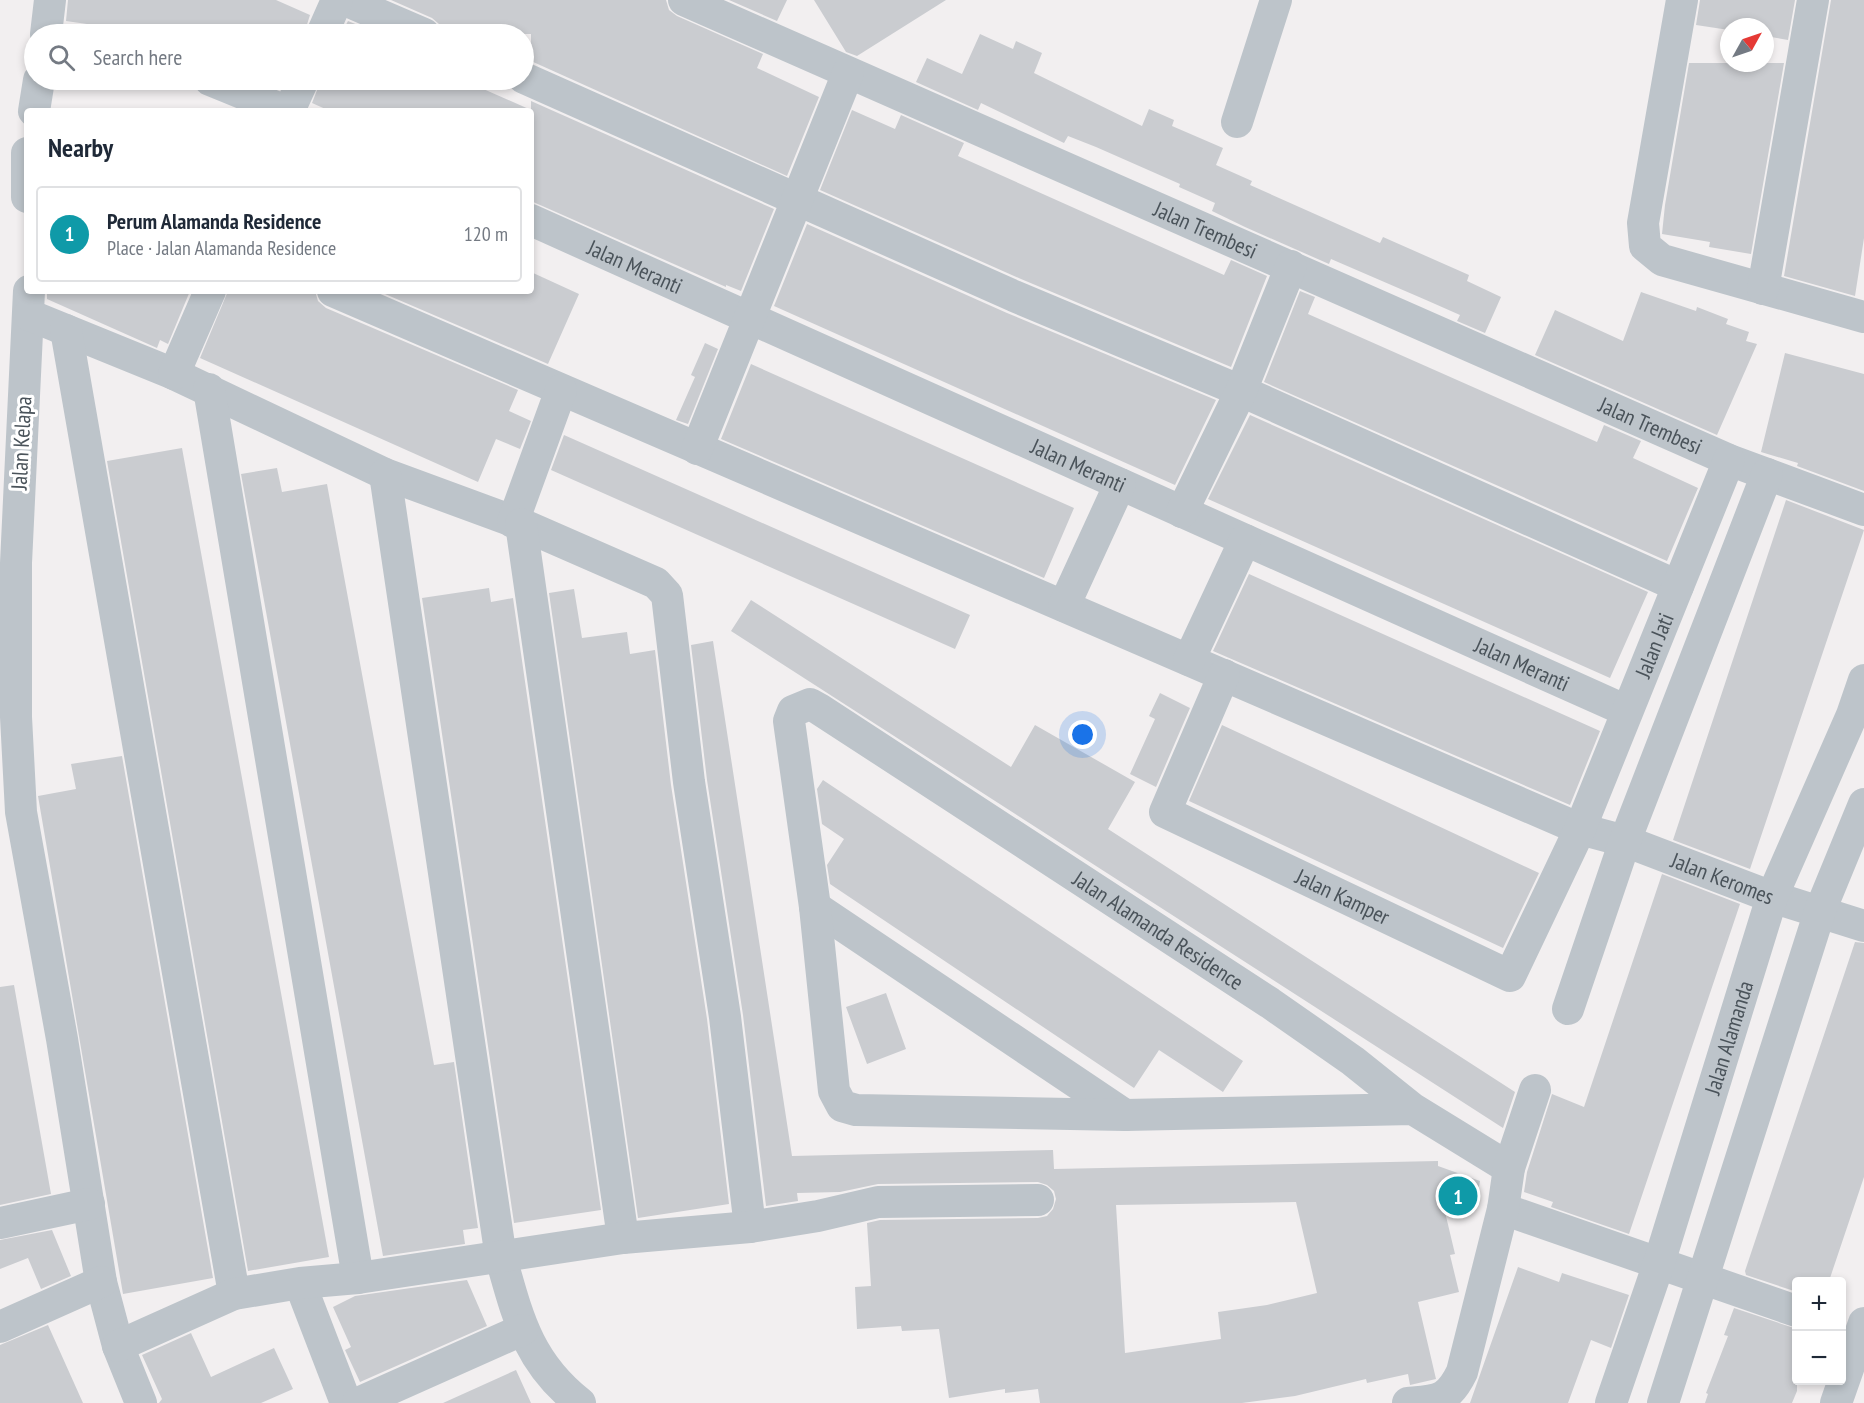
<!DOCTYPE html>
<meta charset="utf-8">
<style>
body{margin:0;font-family:"PT Sans Narrow",sans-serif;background:#f2f2f3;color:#1f2937}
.controls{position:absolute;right:18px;bottom:18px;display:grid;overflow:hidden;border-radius:6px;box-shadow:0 3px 9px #0003}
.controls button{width:54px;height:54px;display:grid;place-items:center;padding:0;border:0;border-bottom:2px solid #e0e1e3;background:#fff;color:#1f2937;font:30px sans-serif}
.compass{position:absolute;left:1720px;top:18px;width:54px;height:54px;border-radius:50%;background:#fff;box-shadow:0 3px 9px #0003;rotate:50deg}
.you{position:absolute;left:1083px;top:735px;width:21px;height:21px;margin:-15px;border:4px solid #fff;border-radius:50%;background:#1a73e8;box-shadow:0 0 0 9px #1a73e833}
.badge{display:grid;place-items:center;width:39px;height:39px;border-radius:50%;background:#111827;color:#fff;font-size:20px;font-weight:700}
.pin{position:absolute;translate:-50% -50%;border:3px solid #fff;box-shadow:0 2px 6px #0006}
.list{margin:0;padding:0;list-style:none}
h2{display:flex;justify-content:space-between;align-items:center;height:78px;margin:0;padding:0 24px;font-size:26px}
h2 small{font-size:20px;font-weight:400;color:#747a83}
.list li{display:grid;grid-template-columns:39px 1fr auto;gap:18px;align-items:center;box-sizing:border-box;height:96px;margin:0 12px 12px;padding:0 12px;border:2px solid #e0e1e3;border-radius:6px}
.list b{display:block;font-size:22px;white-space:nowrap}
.list p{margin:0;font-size:20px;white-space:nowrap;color:#747a83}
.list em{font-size:20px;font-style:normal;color:#747a83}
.icon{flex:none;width:33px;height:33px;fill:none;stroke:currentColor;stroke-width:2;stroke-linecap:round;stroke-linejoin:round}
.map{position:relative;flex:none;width:1864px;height:1403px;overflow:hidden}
.search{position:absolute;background:#fff;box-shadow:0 3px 9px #0003;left:24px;top:24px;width:510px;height:66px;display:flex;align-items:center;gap:15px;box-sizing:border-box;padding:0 21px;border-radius:33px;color:#747a83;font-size:22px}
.panel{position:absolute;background:#fff;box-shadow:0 3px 9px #0003;left:24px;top:108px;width:510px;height:186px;border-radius:6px}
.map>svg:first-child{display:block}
.building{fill:#caccd0;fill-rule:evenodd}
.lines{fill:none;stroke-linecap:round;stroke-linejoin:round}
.street{stroke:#bdc4ca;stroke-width:32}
.labels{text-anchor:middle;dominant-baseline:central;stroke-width:6;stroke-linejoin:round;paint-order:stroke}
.street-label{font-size:22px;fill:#4a535a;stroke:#fff}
</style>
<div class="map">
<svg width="1864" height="1403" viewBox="0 0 1864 1403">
<rect width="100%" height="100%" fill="#f2eff0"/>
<path class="building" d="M68,0H276L310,15L304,34H157L66,21Z
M391,0H666L669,10L677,16L763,54L757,68L819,97L787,176L531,61V34H442L439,24L432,18Z
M729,0H787L777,21Z
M814,0H946L857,56L846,52Z
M1700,0H1795L1788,40L1765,36V27H1729V30L1696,25Z
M1831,0H1864V238L1855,296L1784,276Z
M348,21L380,34H341Z
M980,34L1013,49L1016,41L1042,53L1034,73L1142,126L1149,109L1174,120L1172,126L1223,148L1216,165L1252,181L1250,185L1380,243L1383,237L1469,275L1467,281L1501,297L1485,333L1457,321L1460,315L1426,300L1331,259L1329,264L1245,227L1212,211L1215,203L1179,187L1180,184L1096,147L1068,136L1064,143L981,103L978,110L916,82L927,58L962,74Z
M1689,63H1784L1751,254L1709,247L1710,242L1662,234L1665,205Z
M321,80H463L531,110V101L774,209L741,291L726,285V287L531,201V111H330L312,103Z
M852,110L895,129L901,115L964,143L958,156L1224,275L1231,260L1267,276L1231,367L1021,279L820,190Z
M807,224L1007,313L1216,400L1175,485L774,306Z
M531,272L579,294L548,364L378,291H531Z
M47,291H190L168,344L160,340L157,348L47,299Z
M228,291H315L318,301L326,308L518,390L509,411L531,421L520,449L496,439L478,482L200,358Z
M1300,291L1315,297L1308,314L1597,442L1604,425L1641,441L1633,458L1698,488L1667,561L1264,382Z
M1641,292L1696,311L1697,307L1728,319L1726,324L1749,332L1746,341L1757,344L1717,435L1535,355L1555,310L1623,341Z
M705,343L718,349L688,424L676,420L695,377L691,375Z
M1785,353L1864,374V491L1797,466L1798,463L1761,452Z
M751,364L1074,508L1044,578L721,439Z
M1250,415L1648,592L1610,678L1208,499Z
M564,435L970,615L955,649L551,470Z
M182,448L329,1257L248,1271L107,461Z
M277,468L282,492L327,484L434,1065L454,1062L478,1228L463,1230L465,1244L383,1256L241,474Z
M1786,500L1864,530L1750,869L1673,840Z
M1249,574L1600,731L1570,805L1213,651Z
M489,588L491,602L513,598L601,1210L514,1223L422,598Z
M574,589L582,638L627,632L630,654L655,650L671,785L707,1019L729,1204L638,1218L549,593Z
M751,600L1011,767L1035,725L1135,782L1108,829L1515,1092L1503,1128L731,631Z
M713,641L792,1156L1053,1150L1054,1169L1438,1161V1166L1480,1181L1475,1210L1445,1212L1455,1254L1450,1255L1459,1292L1418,1302L1436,1379L1410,1385L1408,1374L1367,1383L1366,1379L1295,1396L1242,1403H1040L1038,1389L1005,1393V1389L949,1398L939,1329L902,1331L901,1326L857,1329L855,1287L871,1286L867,1223L880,1220L1038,1218L1047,1216L1053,1209L1056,1199L1054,1191L1047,1185L1038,1182L878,1184L840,1192L797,1193L798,1201L766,1206L743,1015L707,780L691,645ZM1296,1202L1317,1293L1267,1305L1218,1312L1221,1339L1125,1353L1116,1205Z
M1160,693L1190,708L1156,787L1130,774L1155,719L1149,716Z
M1222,725L1539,873L1503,948L1189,801Z
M122,756L213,1278L123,1294L38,796L76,789L71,764Z
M823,780L1243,1061L1223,1092L1159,1050L1134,1088L830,884L827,865L844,839L822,824L817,789Z
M1662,874L1740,904L1629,1234L1551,1207L1553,1202L1524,1192L1527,1172L1552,1094L1584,1107Z
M1855,942L1864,943V1177L1829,1281H1797V1292L1746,1275L1745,1271Z
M14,985L51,1194L0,1205V987Z
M886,993L906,1049L867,1064L846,1007Z
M52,1230L71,1276L41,1289L28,1258L0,1269V1240Z
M1518,1267L1559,1282L1562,1273L1629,1295L1611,1348L1591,1340L1568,1403H1470Z
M467,1280L487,1326L360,1382L345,1350L351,1347L333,1307L355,1296Z
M1734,1308L1797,1329V1391L1792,1403H1705L1708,1394L1706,1393L1728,1336L1724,1335Z
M48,1325L83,1403H0V1345Z
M191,1333L211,1377L274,1348L293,1389L261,1403H159L162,1399L142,1355Z
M516,1370L531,1403H443Z"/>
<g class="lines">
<g class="street">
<path d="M345,0L424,34"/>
<path id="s1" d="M684,0L1729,460L1864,510"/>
<path d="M1682,0L1643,223L1645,246L1662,260L1864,317"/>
<path d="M46,34L50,0"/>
<path d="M322,34L337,0"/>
<path d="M524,78L1014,296L1241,391L1678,586"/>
<path d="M210,80L286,111"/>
<path d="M34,111L39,80"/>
<path d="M289,111L303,80"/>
<path d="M1237,122L1276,0"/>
<path d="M27,153V197"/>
<path id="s2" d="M531,220L1627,711"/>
<path d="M1763,289L1813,0"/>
<path d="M29,291L16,563V717L21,812L62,1039L101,1282L118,1346L141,1403"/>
<path id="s3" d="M333,291L1580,829L1625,841L1772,897L1864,926"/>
<path d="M29,315L174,374L385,474L521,524L656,583L667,595L689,782L725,1017L750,1227"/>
<path d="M66,330L234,1294"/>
<path d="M174,374L210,291"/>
<path d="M209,389L358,1278"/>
<path d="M697,449L848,73"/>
<path d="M385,474L501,1258C518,1318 528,1362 580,1403"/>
<path d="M1182,512L1241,391L1291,266"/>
<path d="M513,522L561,390"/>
<path d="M521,524L623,1238"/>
<path d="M1064,606L1120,484"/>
<path d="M1189,660L1245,540"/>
<path id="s4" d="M1224,675L1165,812L1510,976L1580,829L1729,460"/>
<path d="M815,907L1125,1115"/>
<path d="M1568,1009L1625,841L1767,474"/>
<path id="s5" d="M1413,1109L1125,1115L856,1110L842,1106L834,1091L815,907L789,721L793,711L810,704L819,709L1270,1003L1353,1061L1413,1109L1509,1168"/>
<path d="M1503,1209L1796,1311"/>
<path d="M0,1223L89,1204"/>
<path d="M301,1286L346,1403"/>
<path d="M0,1327L101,1282"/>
<path d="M118,1346L234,1294L300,1283L358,1278L623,1238L750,1227L818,1216L878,1202L1038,1200"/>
<path d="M358,1403L522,1330"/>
<path d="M1408,1403C1438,1400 1448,1401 1462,1372L1503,1209L1509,1168L1535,1090"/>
<path id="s6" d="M1611,1403L1659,1263L1772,897L1852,715L1864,680"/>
<path d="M1663,1403L1820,911L1864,804"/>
<path d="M1836,1403L1864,1323"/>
</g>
</g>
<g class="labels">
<g class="street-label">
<text stroke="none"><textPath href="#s1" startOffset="570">Jalan Trembesi</textPath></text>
<text stroke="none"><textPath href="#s2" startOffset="114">Jalan Meranti</textPath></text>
<text stroke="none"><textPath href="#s1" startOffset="1056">Jalan Trembesi</textPath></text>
<text transform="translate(21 443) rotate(-87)">Jalan Kelapa</text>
<text stroke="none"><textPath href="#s2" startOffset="600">Jalan Meranti</textPath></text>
<text stroke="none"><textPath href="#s4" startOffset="892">Jalan Jati</textPath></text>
<text stroke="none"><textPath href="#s2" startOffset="1086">Jalan Meranti</textPath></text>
<text stroke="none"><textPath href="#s3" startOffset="1509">Jalan Keromes</textPath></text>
<text stroke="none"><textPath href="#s4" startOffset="346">Jalan Kamper</textPath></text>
<text stroke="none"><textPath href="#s5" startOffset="1406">Jalan Alamanda Residence</textPath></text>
<text stroke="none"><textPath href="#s6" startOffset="384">Jalan Alamanda</textPath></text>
</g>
</g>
</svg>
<div class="controls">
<button>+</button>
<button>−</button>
</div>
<svg class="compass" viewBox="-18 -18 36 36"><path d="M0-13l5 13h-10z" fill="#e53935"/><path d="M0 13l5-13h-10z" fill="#747a83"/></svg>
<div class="you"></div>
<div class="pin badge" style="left:1458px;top:1196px;background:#0f9aa8">1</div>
<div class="search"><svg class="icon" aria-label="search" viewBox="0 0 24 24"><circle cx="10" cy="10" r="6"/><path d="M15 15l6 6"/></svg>Search here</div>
<section class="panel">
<h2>Nearby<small></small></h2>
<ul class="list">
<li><span class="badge" style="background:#0f9aa8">1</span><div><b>Perum Alamanda Residence</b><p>Place · Jalan Alamanda Residence</p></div><em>120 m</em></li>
</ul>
</section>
</div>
